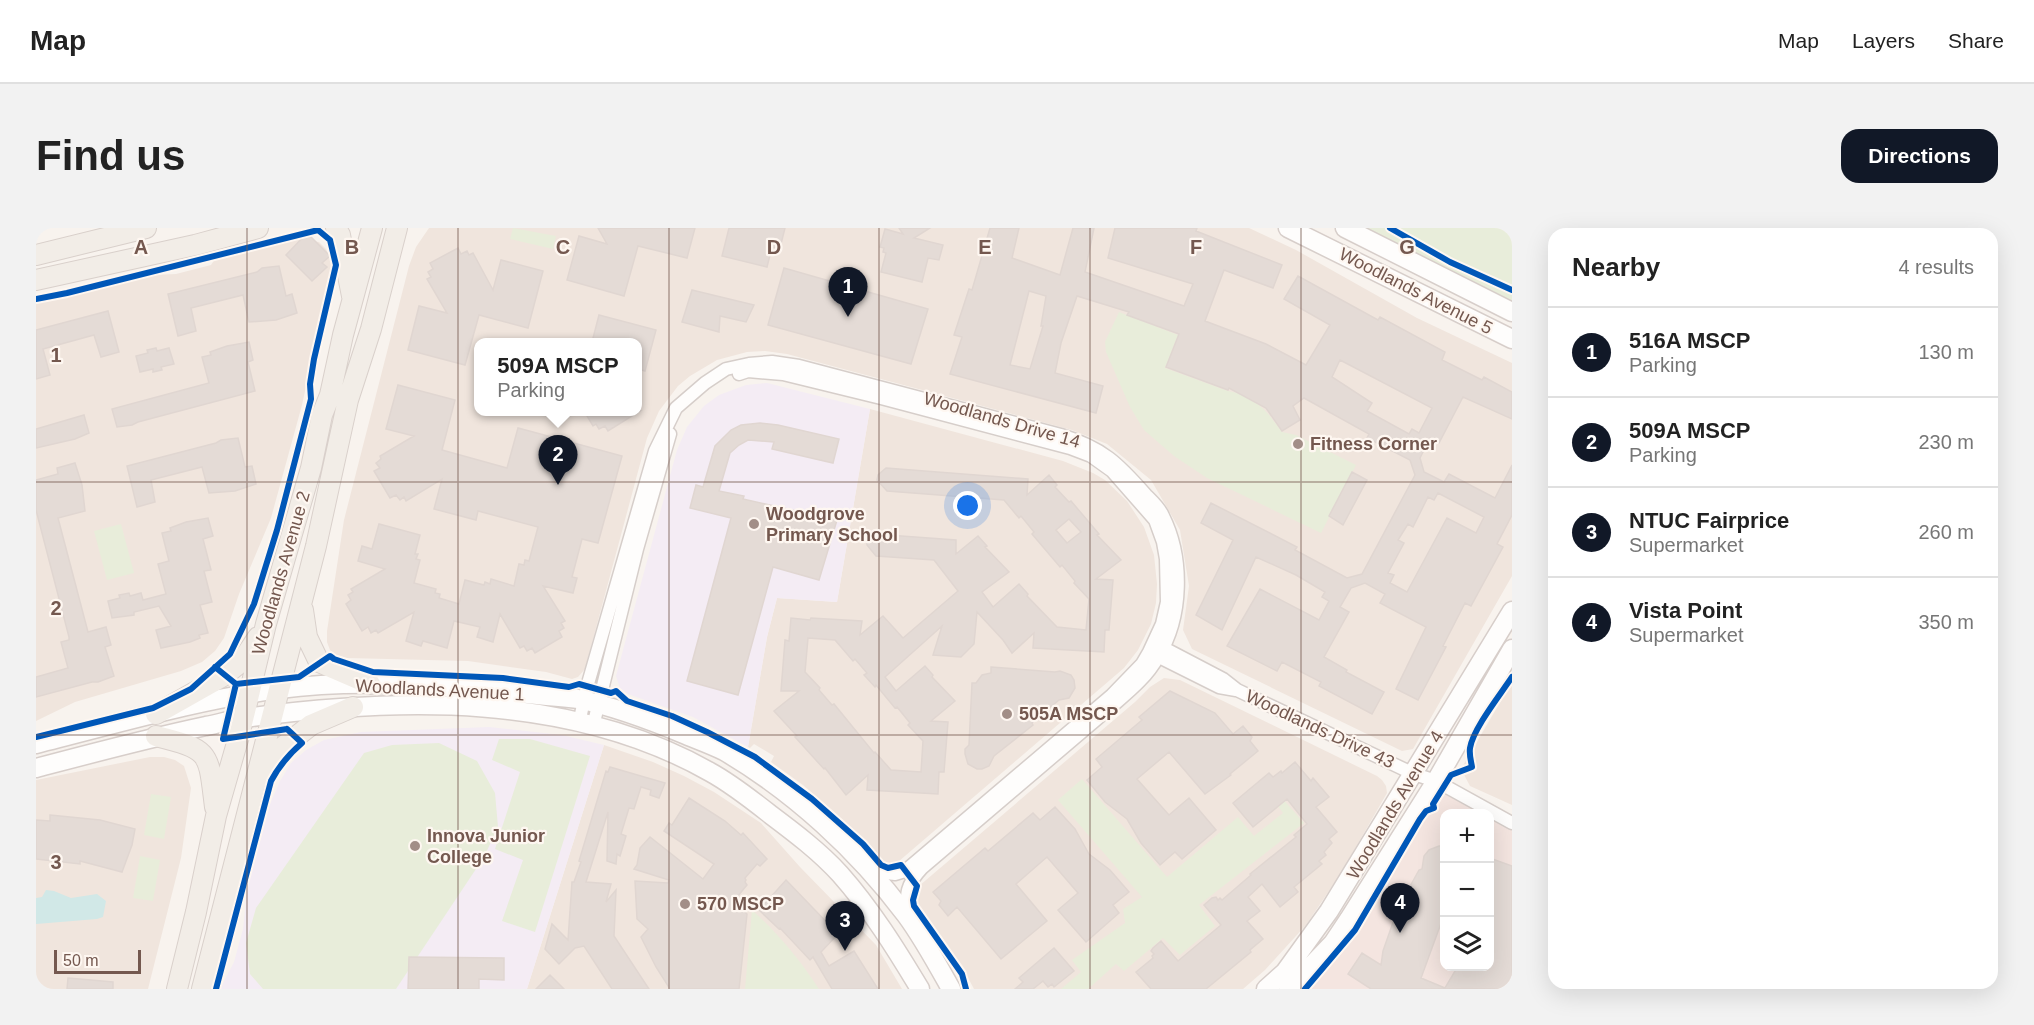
<!DOCTYPE html>
<meta charset="utf-8">
<style>
body{margin:0;font-family:Arial,sans-serif;background:#f2f2f2;color:#222}
.controls{position:absolute;right:18px;bottom:18px;display:grid;overflow:hidden;border-radius:12px;box-shadow:0 6px 24px #0002}
.controls button{width:54px;height:54px;display:grid;place-items:center;padding:0;border:0;border-bottom:2px solid #e0e0e0;background:#fff;color:#222;font:30px sans-serif}
.scale{position:absolute;left:18px;bottom:15px;width:87px;box-sizing:border-box;padding-left:6px;border:3px solid #74584f;border-top:0;font-size:16px;line-height:21px;white-space:nowrap;color:#74584f;-webkit-text-stroke:4px #fef7f1;paint-order:stroke}
.you{position:absolute;left:932px;top:278px;width:21px;height:21px;margin:-15px;border:4px solid #fff;border-radius:50%;background:#1a73e8;box-shadow:0 0 0 9px #1a73e833}
.badge{display:grid;place-items:center;width:39px;height:39px;border-radius:50%;background:#111827;color:#fff;font-size:20px;font-weight:700}
.pin{position:absolute;translate:-50% -50px;filter:drop-shadow(0 2px 3px #0008)}
.pin::after{content:'';position:absolute;top:32px;width:21px;height:18px;background:inherit;clip-path:polygon(0 0,100% 0,50% 100%)}
.popup{position:absolute;left:438px;top:110px;width:168px;height:78px;box-sizing:border-box;display:grid;place-content:center;border-radius:12px;background:#fff;filter:drop-shadow(0 2px 4px #0005);font-size:20px;white-space:nowrap;color:#767676}
.popup b{font-size:22px;color:#222}
.popup::after{content:'';position:absolute;left:50%;top:100%;margin-left:-12px;border:12px solid transparent;border-top-color:#fff}
.list{margin:0;padding:0;list-style:none}
h2{display:flex;justify-content:space-between;align-items:center;height:78px;margin:0;padding:0 24px;font-size:26px}
h2 small{font-size:20px;font-weight:400;color:#767676}
.list li{display:grid;grid-template-columns:39px 1fr auto;gap:18px;align-items:center;box-sizing:border-box;height:90px;padding:0 24px;border-top:2px solid #e0e0e0}
.list b{display:block;font-size:22px;white-space:nowrap}
.list p{margin:0;font-size:20px;white-space:nowrap;color:#767676}
.list em{font-size:20px;font-style:normal;color:#767676}
.icon{flex:none;width:33px;height:33px;fill:none;stroke:currentColor;stroke-width:2;stroke-linecap:round;stroke-linejoin:round}
.map{position:relative;flex:none;width:1476px;height:761px;overflow:hidden;border-radius:18px}
header{display:flex;align-items:center;gap:36px;box-sizing:border-box;height:84px;padding:0 30px;background:#fff;border-bottom:2px solid #e0e0e0}
header strong{font-size:28px}
nav{display:flex;gap:33px;margin-inline-start:auto;font-size:21px}
.intro{display:flex;align-items:center;justify-content:space-between;box-sizing:border-box;height:144px;padding:0 36px}
h1{margin:0;font-size:42px}
.button{padding:15px 27px;border-radius:18px;background:#111827;color:#fff;font-size:21px;font-weight:700}
main{display:flex;gap:36px;padding:0 36px}
aside{flex:1;background:#fff;border-radius:18px;box-shadow:0 6px 24px #0002}
.map>svg:first-child{display:block}
.residential{fill:#f0e5dd;fill-rule:evenodd}
.commercial{fill:#f4e5e0;fill-rule:evenodd}
.education{fill:#f4ecf4}
.green{fill:#e8edda}
.water{fill:#d1e8e7}
.building{fill:#e4dbd6;stroke:#e0d6d1;stroke-width:1.5;fill-rule:evenodd}
.lines{fill:none;stroke-linecap:round;stroke-linejoin:round}
.street-casing{stroke:#d6ceca;stroke-width:15}
.secondary-casing{stroke:#d7ceca;stroke-width:21}
.primary-casing{stroke:#d9d0cb;stroke-width:22}
.street{stroke:#fefdfc;stroke-width:12}
.secondary{stroke:#fefdfc;stroke-width:18}
.primary{stroke:#f2ede7;stroke-width:20}
.cycleway-casing{stroke:#fef7f1;stroke-width:10}
.cycleway{stroke:#0057b8;stroke-width:6}
.grid{fill:none;stroke:#74584f;stroke-width:1.5;stroke-opacity:0.55}
.poi-dot{fill:#a28e87;stroke:#fef7f1;stroke-width:2}
.labels{text-anchor:middle;dominant-baseline:central;stroke-width:4.5;stroke-linejoin:round;paint-order:stroke}
.street-label{font-size:18px;fill:#74584f;stroke:#fef7f1}
.poi-label{font-size:18px;font-weight:bold;fill:#74584f;stroke:#fef7f1;text-anchor:start}
.grid-label{font-size:20px;text-anchor:middle;font-weight:bold;fill:#74584f;stroke:#fef7f1;stroke-width:4.5;stroke-linejoin:round;paint-order:stroke}
</style>
<header>
<strong>Map</strong>
<nav><a>Map</a><a>Layers</a><a>Share</a></nav>
</header>
<div class="intro"><h1>Find us</h1><a class="button">Directions</a></div>
<main>
<div class="map">
<svg width="1476" height="761" viewBox="0 0 1476 761">
<rect width="100%" height="100%" fill="#f8f3ee"/>
<path class="residential" d="M393,0H1213L1260,22L1381,90L1476,135V348L1377,521L1366,523L1156,421L1147,402L1153,358L1144,302L1115,252L1071,216L1036,202L751,126L729,123L711,124L681,132L654,148L642,158L623,183L611,210L549,441L542,449L536,451L510,444L432,433L311,430L300,427L294,422L291,414V403L308,292L373,38L380,19ZM442,115H602V184H442Z
M259,11L283,14L290,21L294,30L295,42L266,177L235,290L203,366L188,410L179,423L166,434L145,443L39,474L0,493V75L117,47L140,46L175,37L179,31Z
M834,181L1027,233L1057,245L1069,252L1091,273L1108,299L1118,327L1121,356L1120,375L1115,396L1102,422L1088,440L862,634L854,635L847,633L797,583L767,557L735,534L738,528L718,516L714,520L712,519L731,409L741,370L801,374Z
M1128,450L1144,452L1341,548L1346,552L1350,558L1351,565L1305,645L1270,697L1229,742L1207,761H938L929,744L881,677L879,670L883,658L1099,474L1114,459Z
M1476,454V577L1434,558L1425,541Z
M568,517L617,534L648,548L678,564L725,595L764,639L840,717L866,761H491Z
M114,529H128L139,532L148,538L155,560L145,630L112,761H0V552Z"/>
<path class="commercial" d="M1400,554L1476,594V761H1274L1262,753ZM1408,586H1454V738H1408Z"/>
<path class="education" d="M731,155L834,181L801,374L741,370L731,409L712,519L657,489L592,466L584,460L580,448L641,222L651,199L668,178L683,167L710,157Z
M453,499L526,507L568,517L491,761H184L198,734L207,701L211,661L234,576L244,553L255,535L270,522L288,512L325,504Z"/>
<path class="green" d="M477,0L520,8L517,21L474,11Z
M1311,0H1476V83Z
M1083,84L1142,107L1129,140L1192,163C1218,167 1232,184 1246,204L1260,207L1320,237L1285,305L1171,250L1138,228L1108,202L1094,179L1070,124L1069,114Z
M85,296L98,345L71,352L58,303Z
M463,511H494L554,528L499,704L466,693L487,632L459,621L484,544L456,532Z
M403,515L441,533L459,565L462,599L448,629L360,761H227L214,746L210,715L220,680L328,525L356,517Z
M1046,551L1131,649L1202,589L1218,608L1247,585L1239,574L1245,569L1268,595L1163,677L1179,698L1144,727L1127,710L1088,743L1080,736L1052,761H1025L1045,744L1036,732L1089,695L1087,681L1106,669L1022,572Z
M115,566L135,569L128,611L108,607Z
M104,628L124,632L117,673L97,670Z
M716,682C740,703 766,734 783,761H709Z"/>
<path class="water" d="M10,662L18,663L35,670L61,666L70,673L67,689L61,691L0,696V670L6,669Z"/>
<path class="building" d="M562,0H659L651,30L602,18L588,68L531,52L543,8L571,16Z
M693,0H749L745,16L741,15L740,20L736,19L731,39L686,28Z
M863,0H894L878,10L907,17L903,32L892,30L886,54L845,44L850,25L847,24L848,20L844,19L849,1L867,6Z
M954,0H983L976,30L1024,47L1037,0H1058L1049,44L1148,78L1157,56L1072,30L1079,0H1161L1160,3L1246,37L1237,60L1188,42L1169,93L1230,116L1270,137L1294,97L1248,71L1262,48L1342,92L1344,89L1409,124L1406,132L1446,152L1448,149L1476,164V191L1427,169L1403,215L1394,210L1384,230L1388,244L1408,254L1413,246L1459,270L1476,237V287L1461,316L1467,319L1435,378L1429,375L1407,418L1410,419L1382,472L1360,461L1390,399L1344,375L1349,366L1329,355L1315,360L1304,379L1313,384L1288,429L1311,442L1310,444L1348,464L1336,486L1283,458L1285,454L1246,434L1241,443L1191,418L1224,361L1283,392L1293,373L1286,369L1289,364L1260,347L1220,329L1186,402L1160,387L1197,312L1165,295L1175,275L1261,319L1259,322L1311,350L1326,346L1379,247L1374,232L1331,210L1333,206L1268,170L1257,178L1264,192L1246,203L1230,180L1193,160L1192,162L1130,139L1143,106L1091,87L1093,84L1041,68L1025,115L1019,145L1067,158L1060,185L914,146L926,109L918,107L933,61L936,62ZM993,63L1010,68L1005,98H1007L994,141L974,137ZM1304,132L1396,180L1383,205L1376,201L1373,206L1331,183L1336,175L1296,149ZM1402,265L1448,289L1440,305L1411,290L1371,364L1354,355L1358,347L1352,345L1368,315L1362,312L1372,296L1377,299L1392,269L1398,272Z
M271,5L294,28L286,35L291,39L276,53L250,27Z
M422,20L425,26L431,23L433,27L437,25L457,62L465,32L507,43L492,100L443,87L429,137L372,122L383,78L411,85L391,51L395,49L392,44L397,41L394,35Z
M243,38L250,68L256,66L261,85L240,92L213,94L207,67L155,80L160,103L142,108L132,66L221,44L226,40Z
M748,40L892,81L875,136L732,97Z
M656,62L718,77L710,94L684,88L683,104L646,94Z
M72,83L83,124L65,129L58,107L7,121L14,147L0,151V102Z
M563,87L620,102L609,143L602,141V114H556Z
M213,114L217,132L212,134L219,163L102,194L96,197L81,199L76,181L173,155L166,129L175,127L174,124L191,118Z
M120,120L121,123L133,120L138,136L125,139L126,142L117,144V141L104,144L100,128L112,125L111,122Z
M362,157L419,172L406,222L471,240L482,200L586,228L562,315L546,311L536,349L541,350L537,365L507,358L529,393L525,395L528,400L523,403L526,409L499,425L496,420L491,423L488,418L484,420L464,386L457,414L441,409L444,399L418,393L411,420L387,413L385,418L370,413L378,384L342,405L340,402L335,405L332,399L326,403L310,376L315,372L312,367L317,364L315,361L349,341L322,333L326,318L336,321L343,296L384,307L379,326H382L380,331L384,332L378,355L400,361L399,365L404,366L403,370L423,376L429,352L448,357L449,354L454,356L455,351L478,358L483,336L488,337L489,332L493,333L502,299L442,283L440,292L398,281L406,251L370,273L368,269L364,272L360,267L354,270L338,243L344,240L340,235L345,231L344,228L378,208L350,201Z
M557,183H604L572,203L569,198L563,201L560,196L557,198L551,188Z
M48,187L53,205L39,211L0,220V201Z
M724,195L742,197L803,211L797,235L736,221L738,214L712,212L703,217L694,225L683,263L708,268L707,271L801,292L783,352L737,339L702,467L651,453L695,290L654,280L660,257L667,259L679,218L695,202L705,197Z
M202,210L209,239L216,238L220,256L199,263L173,265L166,239L115,252L119,274L101,279L91,238L180,215L185,212Z
M39,235L46,257L49,283L22,290L52,404L70,399L75,417L69,419L78,448L62,454H56L0,469V449L32,440L25,414L33,412V409L0,282V252L22,246L21,240Z
M850,240L992,251L991,267L1013,247L1021,257L1019,259L1033,274L1035,273L1063,306L1061,307L1085,332L1060,351L1077,352L1073,402H1069L1068,424L997,420L998,405L976,425L967,412L941,384L938,416L925,429L897,427L906,398L849,449L860,463L889,438L897,447L896,449L919,473L895,493L912,494L908,544H903L902,566L831,562L832,547L810,567L789,540L788,541L759,509L761,508L738,483L763,463H745L749,412L753,413L755,390L774,392L775,390L826,393L824,407L847,388L867,410L922,363L898,332L840,328L831,317V312L838,306L920,312V326L942,308L951,318L949,319L973,344L946,364L957,379L983,356L992,366L991,368L1021,399L1050,402L1053,371L1038,355L1039,353L1026,337L1024,339L996,306L998,304L985,288L983,290L968,272L851,263L841,252L842,247ZM1033,291L1045,304L1031,315L1020,302ZM772,410L799,412L817,433L819,431L831,445L828,447L839,459L840,457L859,480L861,479L874,495L872,497L887,513L885,544L855,542L839,524L838,525L798,476L796,477L783,462L784,460L769,444Z
M1316,244L1331,252L1307,297L1293,288Z
M172,290L177,308L167,311L175,342L168,343L176,374L164,377L172,405L163,407L164,410L154,414L125,420L120,402L135,398L123,378L98,384V387L76,390L72,373L84,370L83,367L93,365L94,368L105,365L107,372L130,366L122,336L133,333L126,305L135,303L134,300L150,294Z
M955,439L1019,444L1024,443L1035,447L1038,452L1039,460L1033,470L1023,472L996,495L997,497L958,528L953,538L946,541H941L932,536L929,526V521L933,517L936,455H940L946,447L955,445Z
M1134,463L1179,485L1197,506L1207,498L1216,509L1214,513L1222,523L1194,546L1195,547L1169,566L1133,524L1101,551L1133,587L1153,570L1180,602L1146,631L1139,624L1124,637L1105,615L1091,591L1069,574L1051,552L1066,539L1060,531L1106,492L1103,489Z
M1259,534L1275,553L1277,550L1293,569L1280,579L1301,604L1293,611L1296,615L1288,624L1290,627L1283,633L1286,636L1258,659L1262,664L1244,679L1226,656L1212,669L1224,683L1211,693L1227,711L1214,722L1215,724L1170,761H1115L1100,744L1117,730L1116,728L1118,726L1115,723L1117,720L1125,713L1142,733L1185,697L1168,677L1176,670L1180,669L1182,672L1184,670L1186,672L1215,647L1214,646L1260,609L1258,607L1271,596L1251,571L1217,599L1197,575L1233,545L1237,549L1245,543L1246,545Z
M574,539L629,555L623,570L614,567L615,562L605,559L598,581L593,580L585,606L590,608L584,628L581,626L580,636L571,633L572,584L550,654L575,656L570,674L580,662L578,708L613,761H576L548,718L539,720L523,736L509,721L516,696L532,712L536,654H538L545,634L543,633L570,543L572,544Z
M653,570L689,593L705,607L707,605L731,631L724,638L721,636L709,650L710,652L709,654L711,657L697,674L711,686L703,761H634L620,739L605,709L612,701L601,691L599,653L632,655L633,652L598,641L601,637L604,620L614,609L667,651L678,636L628,603L633,595L636,597Z
M1019,579L1039,601L1053,626L1074,642L1093,664L1077,677L1083,685L1050,714L1022,682L1042,665L1011,629L980,656L1011,693L965,731L921,679L912,688L903,677L905,673L897,664L949,620L952,623L997,585L1004,592Z
M14,587L64,592L99,601L96,617L86,644L44,633V636L0,631V592L14,593Z
M1403,618H1408V687L1385,750L1409,760L1422,738H1454V630L1476,638V761H1335L1312,746L1326,725L1345,737L1347,723L1362,680L1383,642L1386,641L1388,628L1393,622Z
M750,652L802,706L785,724L793,738L818,723L842,761H796L777,729L774,732L744,700L743,701L723,682Z
M1018,720L1038,743L1018,759L1016,756L1012,759L1007,753L997,761H979L987,754L983,750Z
M373,729L468,730V752L443,751V761H372Z
M514,747L528,761H500Z
M32,750L77,754V761H31Z"/>
<g class="lines">
<defs>
<path id="street" d="M703,146L712,143L747,146L845,170L1034,220L1055,228L1076,243L1119,292L1127,314L1130,331L1131,374L1126,396L1113,424L1106,436L1076,467L869,643L859,646L834,643
M1122,417L1187,451L1201,462L1378,546L1400,553L1476,595
M1117,426L1183,459L1200,462
M543,495L551,459L619,223L640,180L669,155L690,141L713,136L736,134L763,138L1025,207C1067,220 1082,235 1110,267C1116,273 1124,280 1127,288C1148,330 1147,389 1122,429C1112,447 1097,460 1082,473L886,640C870,657 870,665 871,688
M557,498L601,321L634,206"/>
<path id="secondary" d="M1252,0L1476,111
M1309,0L1476,84
M0,516C80,496 161,472 243,461C342,448 443,462 542,471C580,479 614,492 650,507C662,512 676,517 688,523C758,564 821,622 870,687C887,710 901,736 915,761
M0,540C57,525 113,510 170,498C183,496 196,491 209,490C363,469 535,465 674,544C696,556 716,572 735,587C759,605 784,624 804,646C835,681 860,721 884,761
M1230,761L1249,744L1293,683L1476,383
M1253,761L1297,715L1313,691L1400,553L1476,421"/>
<path id="primary" d="M300,0L304,7L316,68
M0,27L110,0
M0,52L159,17L222,0
M267,382L271,409L283,434L334,456
M120,486L189,447L206,433L222,409
M120,508C176,522 172,524 179,579
M227,548L243,522L275,497L317,479
M141,761L160,684L180,588L203,508L230,396L275,240L286,187L294,167L307,107L336,0
M166,761L280,318L312,172L335,101L361,0"/>
</defs>
<use href="#street" class="street-casing"/>
<use href="#secondary" class="secondary-casing"/>
<use href="#primary" class="primary-casing"/>
<use href="#street" class="street"/>
<use href="#secondary" class="secondary"/>
<use href="#primary" class="primary"/>
<defs>
<path id="cycleway" d="M1354,0L1414,34L1476,62
M0,71L31,65L282,2L294,12
M179,439L200,456L263,449L294,428L298,431L337,444L467,450L533,459L543,456L575,465L580,463L591,473L636,488L671,504L719,529L776,571L827,616L845,637L852,640L865,637L881,658L877,672L878,678L926,746L930,761
M200,456L187,511L251,501
M0,509L117,480L155,461L194,426L218,376L241,302L275,171L274,156L278,131L300,37L294,12
M180,761L235,553C243,538 253,526 266,515L251,501
M1269,761L1319,702L1384,591L1390,583L1398,580L1397,576L1415,547L1436,539C1435,533 1433,527 1434,520C1437,501 1464,467 1476,449"/>
</defs>
<use href="#cycleway" class="cycleway-casing"/>
<use href="#cycleway" class="cycleway"/>
</g>
<path class="grid" d="M211,0V761M422,0V761M633,0V761M843,0V761M1054,0V761M1265,0V761M0,254H1476M0,507H1476"/>
<g class="poi-dot">
<circle cx="1262" cy="216" r="6"/>
<circle cx="718" cy="296" r="6"/>
<circle cx="971" cy="486" r="6"/>
<circle cx="379" cy="618" r="6"/>
<circle cx="649" cy="676" r="6"/>
</g>
<g class="labels">
<g class="street-label">
<text transform="translate(1380 63) rotate(27)">Woodlands Avenue 5</text>
<text transform="translate(966 192) rotate(16)">Woodlands Drive 14</text>
<text transform="translate(245 345) rotate(-74)">Woodlands Avenue 2</text>
<text transform="translate(404 462) rotate(3)">Woodlands Avenue 1</text>
<text transform="translate(1284 501) rotate(25)">Woodlands Drive 43</text>
<text transform="translate(1359 577) rotate(-59)">Woodlands Avenue 4</text>
</g>
<g class="poi-label">
<text x="1274" y="216">Fitness Corner</text>
<text x="730" y="286">Woodgrove<tspan x="730" dy="21">Primary School</tspan></text>
<text x="983" y="486">505A MSCP</text>
<text x="391" y="608">Innova Junior<tspan x="391" dy="21">College</tspan></text>
<text x="661" y="676">570 MSCP</text>
</g>
</g>
<g class="grid-label">
<text x="105" y="26">A</text>
<text x="316" y="26">B</text>
<text x="527" y="26">C</text>
<text x="738" y="26">D</text>
<text x="949" y="26">E</text>
<text x="1160" y="26">F</text>
<text x="1371" y="26">G</text>
<text x="20" y="134">1</text>
<text x="20" y="387">2</text>
<text x="20" y="641">3</text>
</g>
</svg>
<div class="controls">
<button>+</button>
<button>−</button>
<button><svg class="icon" aria-label="layers" viewBox="0 0 24 24"><path d="M12 4l9 5-9 5-9-5zM3 14l9 5 9-5"/></svg></button>
</div>
<div class="scale">50 m</div>
<div class="you"></div>
<div class="pin badge" style="left:812px;top:89px">1</div>
<div class="pin badge" style="left:522px;top:257px">2</div>
<div class="popup"><b>509A MSCP</b>Parking</div>
<div class="pin badge" style="left:809px;top:723px">3</div>
<div class="pin badge" style="left:1364px;top:705px">4</div>
</div>
<aside>
<h2>Nearby<small>4 results</small></h2>
<ul class="list">
<li><span class="badge">1</span><div><b>516A MSCP</b><p>Parking</p></div><em>130 m</em></li>
<li><span class="badge">2</span><div><b>509A MSCP</b><p>Parking</p></div><em>230 m</em></li>
<li><span class="badge">3</span><div><b>NTUC Fairprice</b><p>Supermarket</p></div><em>260 m</em></li>
<li><span class="badge">4</span><div><b>Vista Point</b><p>Supermarket</p></div><em>350 m</em></li>
</ul>
</aside>
</main>
